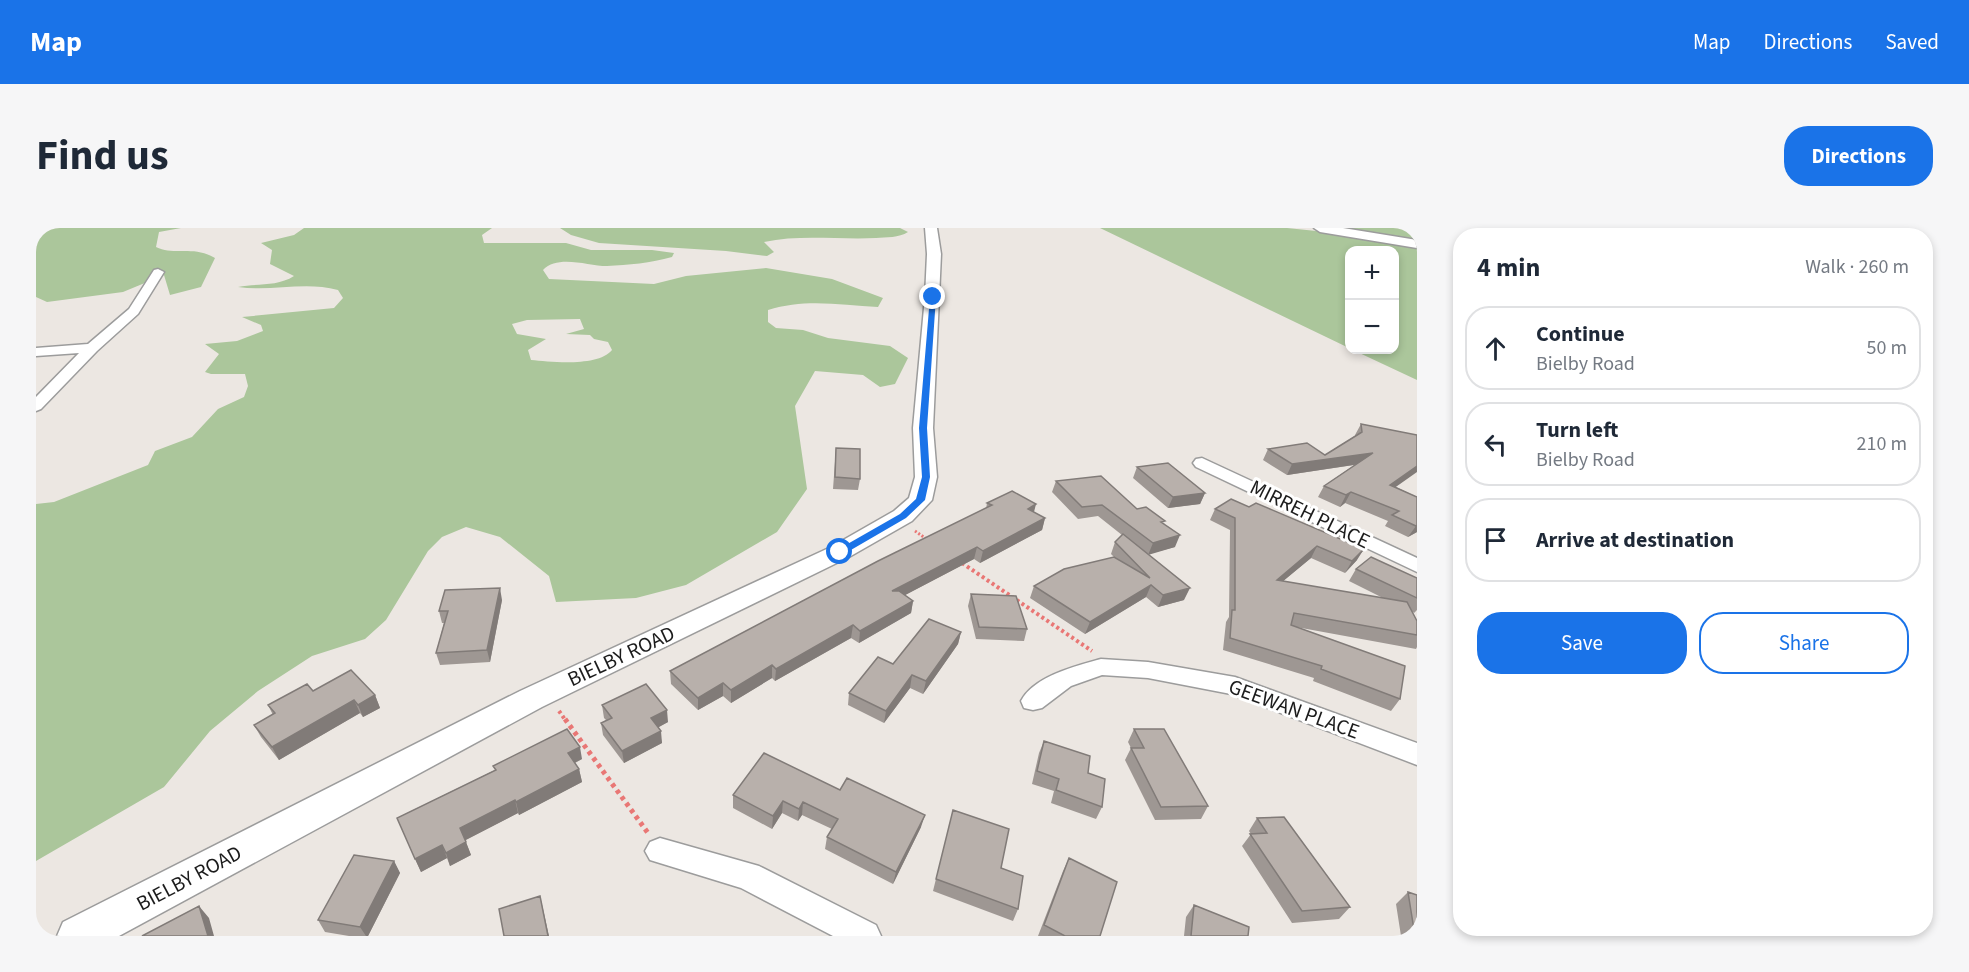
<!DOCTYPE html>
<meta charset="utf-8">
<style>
body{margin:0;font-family:"Source Sans 3",sans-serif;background:#f6f6f7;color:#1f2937}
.controls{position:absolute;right:18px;top:18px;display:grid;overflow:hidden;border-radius:12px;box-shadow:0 3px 9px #0003}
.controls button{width:54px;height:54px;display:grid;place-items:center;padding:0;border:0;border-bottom:2px solid #e0e1e3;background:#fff;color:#1f2937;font:30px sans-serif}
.stop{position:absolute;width:18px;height:18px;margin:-14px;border:4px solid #1a73e8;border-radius:50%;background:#fff}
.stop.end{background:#1a73e8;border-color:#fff;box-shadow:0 2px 6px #0008}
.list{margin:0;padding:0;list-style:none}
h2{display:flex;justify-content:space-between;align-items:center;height:78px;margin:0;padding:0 24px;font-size:26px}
h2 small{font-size:20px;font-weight:400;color:#747a83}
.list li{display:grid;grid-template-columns:39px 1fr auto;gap:18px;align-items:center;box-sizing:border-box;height:84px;margin:0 12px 12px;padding:0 12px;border:2px solid #e0e1e3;border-radius:24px}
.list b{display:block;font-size:22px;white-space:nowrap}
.list p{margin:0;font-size:20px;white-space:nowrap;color:#747a83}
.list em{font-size:20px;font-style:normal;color:#747a83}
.actions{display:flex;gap:12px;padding:18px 24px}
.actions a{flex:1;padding:14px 0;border:2px solid #1a73e8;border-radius:24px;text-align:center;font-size:21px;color:#1a73e8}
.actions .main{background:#1a73e8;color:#fff}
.icon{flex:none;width:33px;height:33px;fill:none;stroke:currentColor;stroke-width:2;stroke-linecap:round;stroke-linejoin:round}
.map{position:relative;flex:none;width:1381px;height:708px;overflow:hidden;border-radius:24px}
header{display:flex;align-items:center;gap:36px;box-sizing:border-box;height:84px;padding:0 30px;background:#1a73e8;color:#fff}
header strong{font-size:28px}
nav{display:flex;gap:33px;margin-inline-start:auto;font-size:21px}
.intro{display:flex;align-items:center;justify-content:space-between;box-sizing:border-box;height:144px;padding:0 36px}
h1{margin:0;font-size:42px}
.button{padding:15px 27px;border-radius:24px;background:#1a73e8;color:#fff;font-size:21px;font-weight:700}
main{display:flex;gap:36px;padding:0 36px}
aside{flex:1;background:#fff;border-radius:24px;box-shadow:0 3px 9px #0003}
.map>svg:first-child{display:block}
.forest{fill:#abc69b;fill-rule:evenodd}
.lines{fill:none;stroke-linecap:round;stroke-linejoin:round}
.minor-casing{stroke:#9c9c9c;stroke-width:3}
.tertiary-casing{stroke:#9c9c9c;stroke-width:3}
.path-far2{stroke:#e97775;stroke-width:3;stroke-dasharray:2 2;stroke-linecap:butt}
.path-far1{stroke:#e97775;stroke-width:4;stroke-dasharray:3 3;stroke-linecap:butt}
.path{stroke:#e97775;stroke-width:5;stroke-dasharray:4 4;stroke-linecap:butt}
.minor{fill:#fff;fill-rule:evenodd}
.tertiary{fill:#fff;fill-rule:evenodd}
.wall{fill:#9e9793}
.shaded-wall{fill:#817b78}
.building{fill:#b8b0ab;stroke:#817b78;stroke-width:1.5}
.route{fill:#1a73e8}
.labels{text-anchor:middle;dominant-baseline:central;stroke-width:6;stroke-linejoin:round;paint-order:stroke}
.street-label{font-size:21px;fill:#1b1b1b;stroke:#fff}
</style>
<header>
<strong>Map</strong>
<nav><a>Map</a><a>Directions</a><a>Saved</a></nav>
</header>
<div class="intro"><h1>Find us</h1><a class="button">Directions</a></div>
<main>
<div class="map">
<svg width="1381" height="708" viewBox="0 0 1381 708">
<rect width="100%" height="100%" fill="#ece7e2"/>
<path class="forest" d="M0,0H145L123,4L120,19C139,28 157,17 179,30L165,59L134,67L128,47L87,64L11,74L0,69Z
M268,0H456L446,7L448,15H530L555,22H616L638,25L636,29C615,35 592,37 571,38C552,38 522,26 507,42L513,51L618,56L650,48L730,40L796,51L847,70L842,79C805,77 769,70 732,82V94L740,100L767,102L792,110L854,118L872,130L859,156L844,159L827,147L779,143L759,178L771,261L741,304L650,357L600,370L520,374L513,348L464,309L430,299L406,309L392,323L350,392L329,411L276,428L222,463L174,503L128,559L0,633V276L18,274L112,237L119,223L156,209L182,181L208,169L212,158L209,146H175L169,144L183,126L169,116L201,113L227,103L225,97L206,89L298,80L307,70L302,62C268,53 236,64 202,59C221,55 241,59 258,48L234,36L236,22L225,15L258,7ZM544,91L548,101L530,106L554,107L558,111L572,114L576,122C562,139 516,134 495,132L492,122L510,111L481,106L476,96L491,92Z
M524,0H864L872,4C863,10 850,9 840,10C803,12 764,6 728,14L738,24L731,28L690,23L563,15L535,7Z
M1064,0H1251L1290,4L1381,20V152L1317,122H1358V22H1314L1313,120Z
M1309,0H1381V13Z"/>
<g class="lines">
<defs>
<path id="minor" d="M122,41L128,44L102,86L61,123L5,181L0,183V169L43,125L0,128V120L52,116L93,81L118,42Z
M1166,230L1381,330V344L1160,239L1157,235L1160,231Z
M1065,431L1112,434L1199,449L1381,515V537L1195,466L1112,450L1066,447L1035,458L1006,480L997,482L988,480L985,473C998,448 1040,438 1065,431Z
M624,610L723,638L840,697L845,708H797L705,660L614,632L609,623L614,614Z"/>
<path id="tertiary" d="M889,0H901L905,26L897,200L901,249L896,272L876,293L813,329L506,479L83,708H21L27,694L484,463L795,319L858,283L873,270L879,249L877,200L889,69L891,26Z
M1278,0H1307L1381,12V20L1284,4Z"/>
</defs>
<use href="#minor" class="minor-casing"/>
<use href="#tertiary" class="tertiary-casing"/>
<path class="path-far2" d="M879,303L892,312"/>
<path class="path-far1" d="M926,335L1056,423
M523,483L530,493"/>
<path class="path" d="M529,491L612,605"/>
<use href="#minor" class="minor"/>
<use href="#tertiary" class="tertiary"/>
</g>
<path class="wall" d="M1325,196L1360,259L1381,269V304L1372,309L1349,298L1352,293L1309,275L1304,279L1282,269L1288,258L1318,237L1251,247L1227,232L1232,221L1289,227L1319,208V207Z
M800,220L824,251L822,262L797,261Z
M1101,239L1169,265L1164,276L1132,280L1097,250Z
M1020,253L1128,295L1139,319L1112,326L1148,372L1122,379L1110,369L1049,406L994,370L998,358L1079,330L1075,326L1079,314L1086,307L1062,288L1042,291L1016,264Z
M951,275L998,284L1009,290L1006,302L944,335L938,331L869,367L877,373L875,385L823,415L815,410L739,453L736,450L695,475L687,468L662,482L635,456L634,443L950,281Z
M1179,281L1321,332L1309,345L1275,330L1247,353L1349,371L1313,353L1320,341L1381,350V382L1378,385L1376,383L1381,393V419L1380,421L1260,399L1364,471L1355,483L1277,453L1278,450L1187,422L1190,394L1193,389L1194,302L1174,292Z
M935,366L991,401L988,413L940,411L932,378Z
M466,372L454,434L404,437L400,425L408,395H406L403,383Z
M925,404L922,416L887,466L874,460L848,495L812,477L813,465L857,436Z
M277,463L339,467L344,480L327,489L324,485L243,532L225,509L218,497L237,487L232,477Z
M566,477L632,494L622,499L626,515L588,535L567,507L565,495L570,492L568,490Z
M1098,501L1172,578L1165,591L1119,592L1089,532L1095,520L1092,514Z
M1008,513L1052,545L1066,579L1060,591L1015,575L1018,563L996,556L1003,525Z
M546,531L539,535L543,541L546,554L483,587L482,585L429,612L435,627L414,638L411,630L385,644L361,590L459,542L457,538Z
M804,562L885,599L857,656L789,621L791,609L796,601L766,587L762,593L746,585L736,601L697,580V567Z
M917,582L965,640L982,681L977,693L897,663Z
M1221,590L1314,679L1303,691L1256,695L1206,618L1215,606L1213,603Z
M1033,630L1064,708H1002L1027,643Z
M358,633L364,645L332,708H313L289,704L282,692Z
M1372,664L1381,708H1365L1360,676Z
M1158,677L1212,708H1148L1150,689Z"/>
<path class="shaded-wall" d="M1337,225L1330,235L1251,247L1256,236Z
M1381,238V244L1347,268L1354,257Z
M1315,264L1309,275L1304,279L1310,267Z
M1169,265L1164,276L1132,280L1137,269Z
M1000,276L997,288L992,281Z
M1009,290L1006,302L944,335L947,323Z
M1381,297V304L1372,309L1380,298Z
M1144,307L1139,319L1112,327L1117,315Z
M1281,318L1275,330L1234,364L1241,352Z
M941,319L938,331L854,375L856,363Z
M1328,321L1321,332L1309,345L1316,333Z
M1115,357L1110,369L1049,406L1054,394Z
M464,360L466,372L454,434L451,422Z
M1154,360L1148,372L1122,379L1127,367Z
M877,373L875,385L823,415L824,403Z
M817,397L815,410L739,453L740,441Z
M925,404L922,416L887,466L890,453Z
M736,437V450L695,475V462Z
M876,447L874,460L848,495L850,483Z
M687,455V468L662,482V470Z
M339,467L344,480L327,489L322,477Z
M318,472L324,485L243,532L236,519Z
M631,482L632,494L616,503L615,490Z
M625,503L626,515L588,535L586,523Z
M544,519L546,531L534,537L532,525Z
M543,541L546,554L483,587L480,574Z
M479,572L482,585L428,613L424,600Z
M747,573L746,585L736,601L737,588Z
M767,574L766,587L762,593L763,581Z
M889,587L885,599L857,656L860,644Z
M430,614L435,627L414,638L410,625Z
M406,617L411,630L385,644L379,631Z
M358,633L364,645L332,708H330L324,699Z
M504,668L507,681L513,708H512Z
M163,678L173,690L178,708H172Z"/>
<path class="building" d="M1325,196L1381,207V238L1354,257L1381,269V297L1380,298L1356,287L1363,283L1315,264L1310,267L1288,258L1337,225L1256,236L1232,221L1271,215L1289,227L1326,204Z
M800,220L824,221V251L799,249Z
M1132,235L1169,265L1137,269L1101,239Z
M1065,248L1101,281L1110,279L1129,293L1125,294L1144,307L1117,315L1066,277L1046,279L1020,253Z
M976,263L1000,276L992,281L1009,290L947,323L941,319L856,363H863L877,373L824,403L817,397L740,441L736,437L695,462L687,455L662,470L634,443L842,333L956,277L951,275Z
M1195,271L1213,279L1220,275L1328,321L1316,333L1281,318L1241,352L1371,374L1381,393V407L1258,385L1255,397L1369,438L1364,471L1285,441L1286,438L1194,410L1196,382H1199V290L1179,281Z
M1087,306L1154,360L1127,367L1115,357L1054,394L998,358L1028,341L1078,329L1114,350L1079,314Z
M1335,329L1381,350V370L1320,341Z
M464,360L451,422L400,425L412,383H403L409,362Z
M935,366L980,368L991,401L943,399Z
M893,391L925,404L890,453L876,447L850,483L813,465L842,429L857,436Z
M315,442L339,467L322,477L318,472L236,519L218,497L239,485L232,477L271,456L277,463Z
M610,456L631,482L615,490L625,503L586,523L565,495L576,490L566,477Z
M531,501L544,519L532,525L543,541L480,574L479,572L424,600L430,614L410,625L406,617L379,631L361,590L460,542L457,538Z
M1098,501H1128L1172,578L1125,579L1095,520H1108Z
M1008,513L1054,528L1052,545L1069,551L1066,579L1020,562L1023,551L1001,543Z
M728,525L804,562L811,550L889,587L860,644L791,609L802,591L767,574L763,581L747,573L737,588L697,567Z
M917,582L973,601L965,640L987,648L982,681L900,651Z
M1248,589L1314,679L1266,683L1214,606L1231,605L1221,590Z
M318,627L358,633L324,699L282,692Z
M1033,630L1081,654L1064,708H1029L1008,697Z
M1372,664L1381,667V708H1379Z
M504,668L512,708H468L463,681Z
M1158,677L1213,699L1212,708H1155Z
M163,678L172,708H106Z"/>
<path class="route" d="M897,67L900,69L891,200L894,249L889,272L870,290L808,326H801V322L864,286L880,271L886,249L883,200L894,69Z"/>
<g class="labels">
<g class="street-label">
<text transform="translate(1274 286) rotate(26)">MIRREH PLACE</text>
<text transform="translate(585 428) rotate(-25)">BIELBY ROAD</text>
<text transform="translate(1258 481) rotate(20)">GEEWAN PLACE</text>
<text transform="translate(153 650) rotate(-28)">BIELBY ROAD</text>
</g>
</g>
</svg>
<div class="controls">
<button>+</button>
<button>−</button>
</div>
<div class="stop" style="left:804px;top:324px"></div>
<div class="stop end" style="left:897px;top:69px"></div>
</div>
<aside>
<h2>4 min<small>Walk · 260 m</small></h2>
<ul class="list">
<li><svg class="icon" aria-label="ahead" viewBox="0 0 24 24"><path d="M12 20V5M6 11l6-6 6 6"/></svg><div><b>Continue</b><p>Bielby Road</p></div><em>50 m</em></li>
<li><svg class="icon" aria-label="left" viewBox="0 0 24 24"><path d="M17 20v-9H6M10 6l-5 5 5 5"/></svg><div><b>Turn left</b><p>Bielby Road</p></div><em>210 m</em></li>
<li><svg class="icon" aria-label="arrive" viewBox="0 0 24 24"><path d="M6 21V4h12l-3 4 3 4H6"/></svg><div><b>Arrive at destination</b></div></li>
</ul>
<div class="actions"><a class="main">Save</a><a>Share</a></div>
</aside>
</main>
